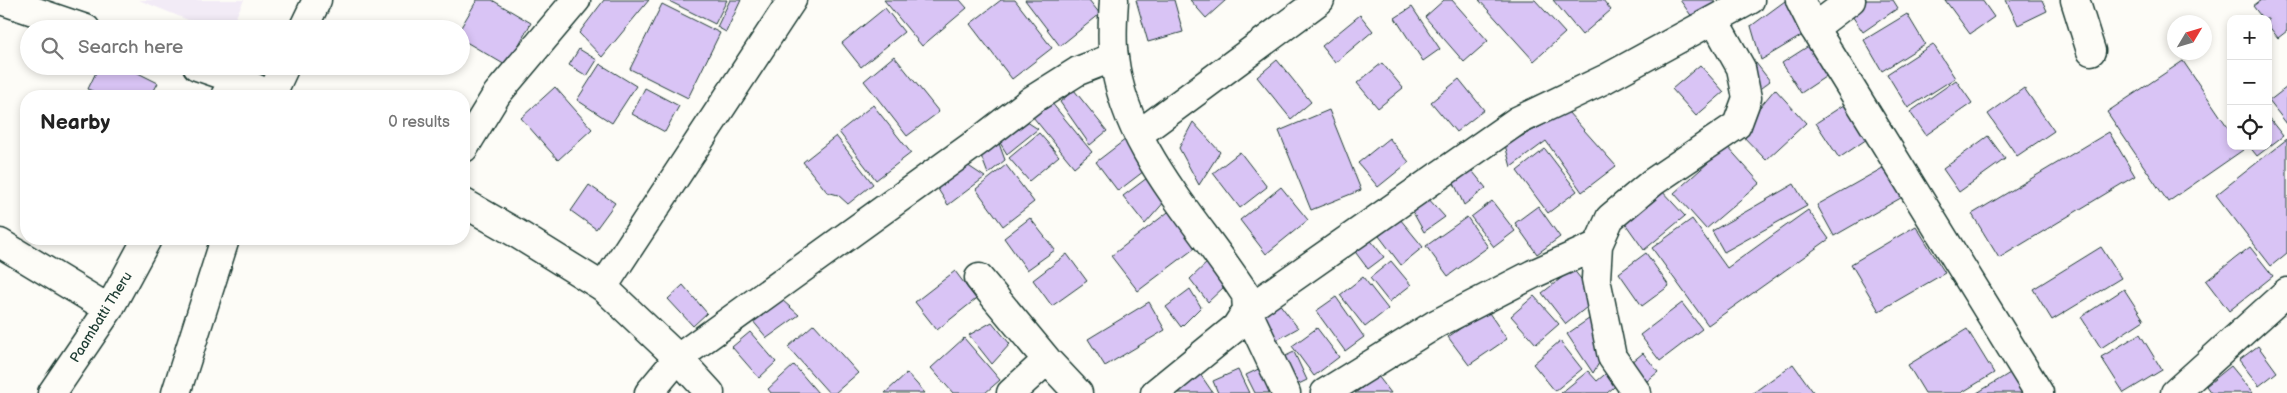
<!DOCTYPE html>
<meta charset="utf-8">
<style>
body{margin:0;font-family:"Balsamiq Sans",sans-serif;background:#f2f2f2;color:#222}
.controls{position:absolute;right:15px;top:15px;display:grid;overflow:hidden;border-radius:10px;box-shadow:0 2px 8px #0003}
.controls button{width:45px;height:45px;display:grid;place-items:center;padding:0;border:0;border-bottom:1px solid #e0e0e0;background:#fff;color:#222;font:25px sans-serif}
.compass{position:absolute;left:2167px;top:15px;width:45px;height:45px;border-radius:50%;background:#fff;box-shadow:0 2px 8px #0003;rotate:52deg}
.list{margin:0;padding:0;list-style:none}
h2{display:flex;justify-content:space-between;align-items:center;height:65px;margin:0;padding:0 20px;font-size:21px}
h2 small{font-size:16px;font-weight:400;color:#767676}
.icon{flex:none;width:28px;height:28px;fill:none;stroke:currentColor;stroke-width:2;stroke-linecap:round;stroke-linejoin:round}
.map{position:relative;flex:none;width:2287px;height:393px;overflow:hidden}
.search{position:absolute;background:#fff;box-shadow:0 2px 8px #0003;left:20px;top:20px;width:450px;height:55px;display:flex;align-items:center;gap:12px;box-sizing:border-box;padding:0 18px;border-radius:28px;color:#767676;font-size:19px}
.panel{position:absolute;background:#fff;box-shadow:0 2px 8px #0003;left:20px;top:90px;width:450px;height:155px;border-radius:20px}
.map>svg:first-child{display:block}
.built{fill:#f2ebf6}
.building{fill:#d9c4f5;stroke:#1f3d34}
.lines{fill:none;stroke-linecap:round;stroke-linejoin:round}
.minor-casing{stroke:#1f3d34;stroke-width:31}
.tertiary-casing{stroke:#1f3d34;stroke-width:31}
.secondary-casing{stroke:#1f3d34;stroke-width:31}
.minor{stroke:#fdfcf7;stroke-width:28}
.tertiary{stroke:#fdfcf7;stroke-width:28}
.secondary{stroke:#fdfcf7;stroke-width:28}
.labels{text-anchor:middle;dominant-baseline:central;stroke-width:4;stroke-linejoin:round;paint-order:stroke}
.street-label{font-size:14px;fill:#1f3d34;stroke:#fdfcf7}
</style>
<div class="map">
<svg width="2287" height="393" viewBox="0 0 2287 393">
<rect width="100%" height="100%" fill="#fdfcf7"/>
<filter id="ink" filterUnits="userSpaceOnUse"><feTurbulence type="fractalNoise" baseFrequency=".02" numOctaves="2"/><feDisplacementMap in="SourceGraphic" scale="10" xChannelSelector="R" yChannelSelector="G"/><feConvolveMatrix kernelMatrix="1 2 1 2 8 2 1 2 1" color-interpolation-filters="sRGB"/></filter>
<g filter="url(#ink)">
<path class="built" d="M139,0H244L230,29H210Z"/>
<path class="building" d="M477,0H492L531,23L507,66L461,39L460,29Z
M604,0H649L602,57L579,33Z
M667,0H727L715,24Z
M730,0H741L726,32L717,27Z
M884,0H960L967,8L922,46Z
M1001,0H1015L1052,48L1012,79L970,24Z
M1025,0H1089L1100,14L1060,46Z
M1136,0H1174L1183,32L1148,42Z
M1190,0H1226L1206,18Z
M1444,0H1452L1488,41L1464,62L1425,17Z
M1479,0H1535L1565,33L1534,61Z
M1553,0H1603L1611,10L1582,35Z
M1680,0H1714L1717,6L1695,21Z
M1857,0H1893L1898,8L1863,32L1846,7Z
M1945,0H1982L1994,17L1970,34Z
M2006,0H2042L2047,11L2018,25Z
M2261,0H2287V31L2278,38L2268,25V19H2263L2253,6Z
M1785,1L1806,33L1761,60L1751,26Z
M662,4L720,33L688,98L630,69Z
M1412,7L1440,49L1423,61L1395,18Z
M885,8L904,32L861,67L842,43Z
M1907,14L1925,44L1882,71L1864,40Z
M1360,15L1373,31L1335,63L1322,46Z
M1818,40L1837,69L1801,93L1782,63Z
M1933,44L1955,78L1908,108L1887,74Z
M579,49L597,60L587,76L569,65Z
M894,56L939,112L907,136L864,81Z
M1277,60L1311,102L1291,119L1257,77Z
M2183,61L2231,132V146H2241L2243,150L2168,202L2107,112Z
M1382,63L1403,88L1378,108L1357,83Z
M1756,63L1770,81L1756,92L1752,78Z
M600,64L636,86L612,123L577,100Z
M1700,65L1724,92L1696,116L1672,89Z
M99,66H124L158,83L151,96H103L88,89Z
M1459,79L1484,110L1456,132L1431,102Z
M1956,80L1972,103L1926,135L1910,112Z
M555,87L592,129L558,160L521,118Z
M2287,87V124L2269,101Z
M645,88L679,106L665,132L632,114Z
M2024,88L2054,131L2017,156L1988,114Z
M1775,89L1806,123L1766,160L1739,132Z
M1074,90L1107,131L1090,145L1060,102Z
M1853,99L1876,133L1839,158L1816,123Z
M1051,102L1092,152L1074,167L1033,117Z
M873,105L911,153L876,180L839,132Z
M1329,110L1361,190L1311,210L1279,131Z
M1568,112L1616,166L1582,192L1546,141L1511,167L1505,145Z
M2268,117L2283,136L2257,156L2249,146H2268Z
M1024,120L1038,129L1007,154L997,138Z
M1193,122L1220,152L1199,185L1179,148Z
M2109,132L2135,176L1999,258L1972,214Z
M1039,133L1059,156L1029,181L1009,158Z
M836,136L873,184L848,204L838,195L827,192L803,162Z
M1988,136L2005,159L1959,192L1943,169Z
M997,138L1005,160L988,174L980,153Z
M1389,138L1409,162L1378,187L1358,163Z
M1126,139L1148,168L1118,191L1096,162Z
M2287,139V253L2271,266L2216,195Z
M1727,146L1760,183L1706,229L1674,193Z
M1545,149L1577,191L1548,213L1517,171Z
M1240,152L1267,187L1240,208L1213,173Z
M964,163L985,177L948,205L936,186Z
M1006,165L1034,202L1003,226L976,189Z
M1888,165L1906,195L1834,236L1817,205Z
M1469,167L1486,188L1464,205L1453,181Z
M1147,178L1166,200L1145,224L1123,196Z
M1794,184L1807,206L1724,252L1712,231Z
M589,185L615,203L596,229L571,211Z
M1281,187L1308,220L1266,254L1240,220Z
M1660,189L1685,216L1644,250L1622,219Z
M1426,196L1445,217L1424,232L1410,207Z
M1492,201L1515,231L1494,247L1471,217Z
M1538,206L1560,237L1537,254L1515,223Z
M1172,209L1199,245L1138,291L1111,256Z
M1808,210L1829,239L1708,325L1652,248L1692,219L1727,268Z
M1467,217L1488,247L1448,276L1426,246Z
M1030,218L1055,250L1027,270L1004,238Z
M1400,219L1423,247L1401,265L1379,236Z
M1916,226L1945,273L1879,311L1851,264Z
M1368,237L1384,257L1368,269L1353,249Z
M2101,247L2121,278L2052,320L2033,289Z
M2250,247L2273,276L2229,311L2206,281Z
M1646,253L1669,286L1642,306L1619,273Z
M1067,254L1087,281L1052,306L1033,280Z
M1210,260L1225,286L1208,302L1190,279Z
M1391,261L1411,285L1389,302L1370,278Z
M1573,269L1597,299L1566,324L1542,293Z
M955,271L976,299L937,330L915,302Z
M1363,277L1388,309L1365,327L1340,295Z
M683,285L707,313L693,326L668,299Z
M1190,289L1201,307L1181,327L1166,307Z
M2124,289L2144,320L2101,348L2081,317Z
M1534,296L1559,324L1536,344L1511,316Z
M1336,297L1364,337L1345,351L1316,311Z
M1275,298L1298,328L1273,342L1259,321Z
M782,300L799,315L767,338L752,320Z
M1149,302L1165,330L1105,366L1088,339Z
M1682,303L1702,329L1660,361L1640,335Z
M1487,310L1507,339L1469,365L1448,337Z
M1599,312L1605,353L1593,373L1567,334Z
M992,322L1010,344L992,364L969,335Z
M814,324L858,373L835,393H829L788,347Z
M1317,328L1339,357L1314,376L1292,346Z
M1967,329L1994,373L1961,393H1925L1908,365Z
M750,332L776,362L759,378L732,347Z
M2140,334L2162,370L2124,393L2101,357Z
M964,338L1000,380L985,393H953L931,368Z
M1560,341L1582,369L1555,391L1533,364Z
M2258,346L2277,372L2259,386L2239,360Z
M1294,352L1307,380L1280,393H1255L1246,375Z
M1643,353L1658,372L1641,386L1626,367Z
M1793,364L1814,393H1753Z
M794,365L818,393H771L768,389Z
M2231,366L2253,393H2211L2206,386Z
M1238,370L1249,393H1218L1213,381Z
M1610,370L1619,383L1607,393H1561L1588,371L1597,381Z
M907,373L925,393H885Z
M2010,373L2022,393H1977Z
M1200,374L1213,393H1177Z
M1378,376L1391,393H1355Z"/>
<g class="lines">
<defs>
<path id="minor" d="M1114,0C1113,19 1111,39 1114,57C1125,150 1198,220 1246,295L1247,310L1286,393
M2075,0L2091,51
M1814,28L1851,0
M225,96L235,79
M1139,134L1320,0
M464,148L497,94L576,0
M0,243L109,309
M979,278L1047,360L1078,393
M603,287L792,0
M52,393L109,309L147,239
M649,393L678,358L980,140L1032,100L1078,71L1114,57
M1011,393L1047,360
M1155,393L1236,327L1247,310L1517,121L1605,79L1750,0
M1325,393L1436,324L1533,274L1598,245
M1637,393L1612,357L1596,279L1598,245L1610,218L1653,182L1737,125L1747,98L1741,68L1714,20
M2175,393L2287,292"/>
<path id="tertiary" d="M1,0L86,29
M1800,0L1814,28L2039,393
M197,66L235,79L273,96
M464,203L516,233L603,287L678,358L710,393"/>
<path id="secondary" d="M303,29L317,0
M271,96L285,66
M176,393L225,239"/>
</defs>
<use href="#minor" class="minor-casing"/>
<use href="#tertiary" class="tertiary-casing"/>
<use href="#secondary" class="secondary-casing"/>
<use href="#minor" class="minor"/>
<use href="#tertiary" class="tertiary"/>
<use href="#secondary" class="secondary"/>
</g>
</g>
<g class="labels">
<g class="street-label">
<text transform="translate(101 317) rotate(-58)">Paambatti Theru</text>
</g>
</g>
</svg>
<div class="controls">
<button>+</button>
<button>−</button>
<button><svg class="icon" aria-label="locate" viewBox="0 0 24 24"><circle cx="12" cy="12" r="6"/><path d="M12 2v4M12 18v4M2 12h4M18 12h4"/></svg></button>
</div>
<svg class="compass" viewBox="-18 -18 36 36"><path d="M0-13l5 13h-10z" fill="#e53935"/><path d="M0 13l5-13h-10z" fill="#767676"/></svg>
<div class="search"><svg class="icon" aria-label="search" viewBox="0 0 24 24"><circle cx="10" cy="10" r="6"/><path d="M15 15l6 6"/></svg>Search here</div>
<section class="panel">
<h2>Nearby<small>0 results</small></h2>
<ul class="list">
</ul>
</section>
</div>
